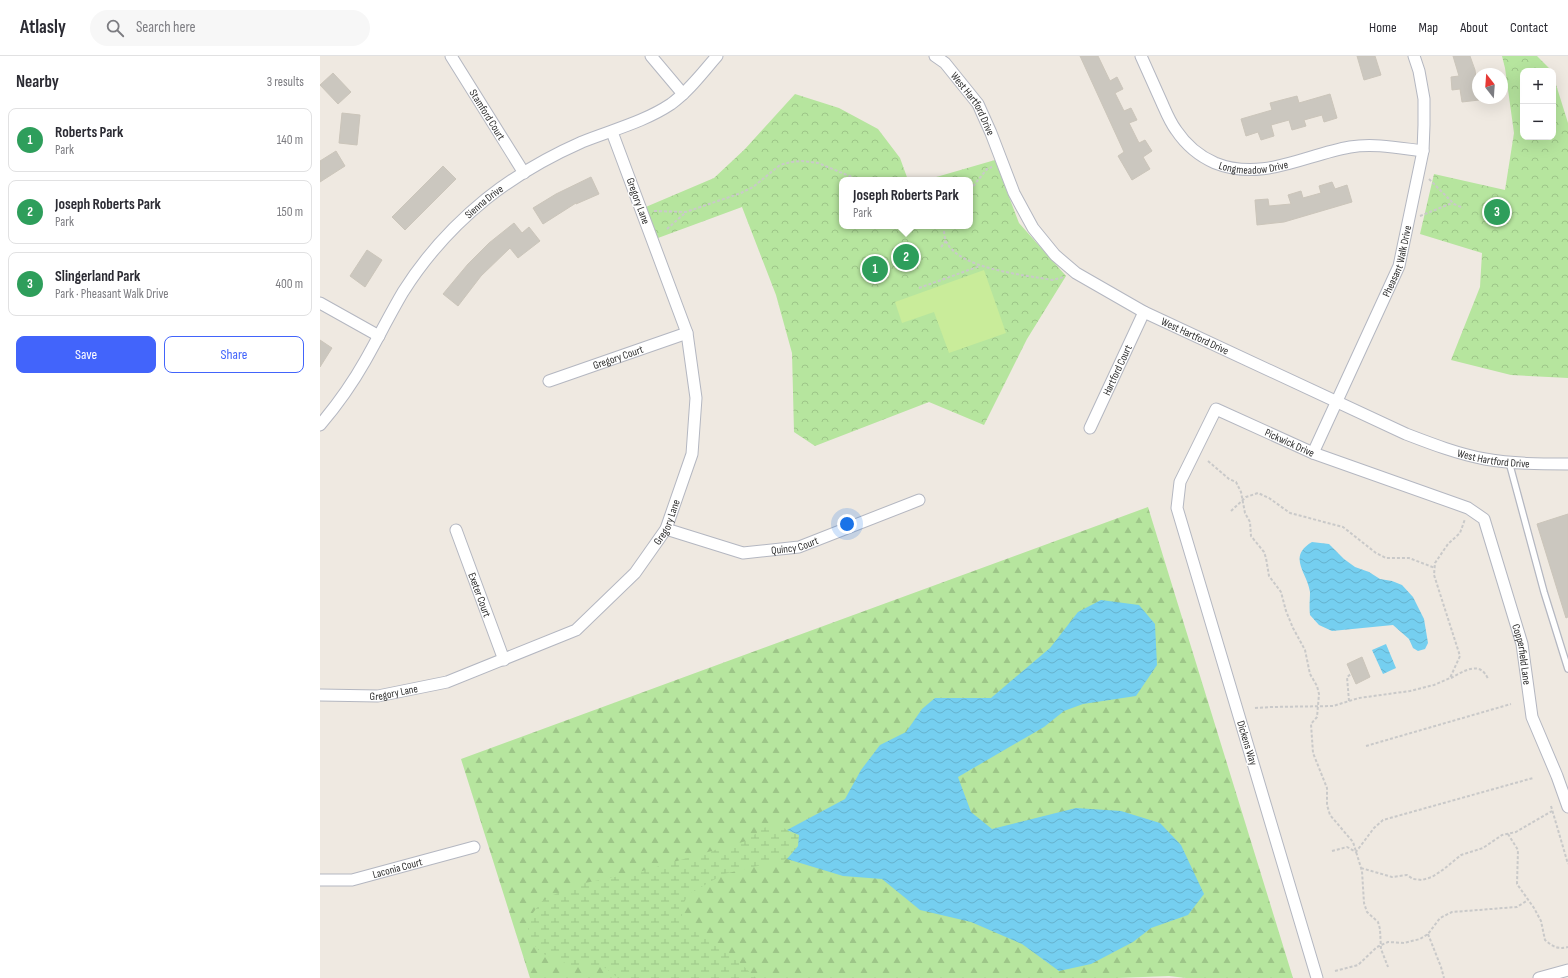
<!DOCTYPE html>
<meta charset="utf-8">
<style>
body{margin:0;font-family:"Sofia Sans Condensed",sans-serif;background:#f7f7f7;color:#2b2b33}
.controls{position:absolute;right:12px;top:12px;display:grid;overflow:hidden;border-radius:8px;box-shadow:0 4px 16px #0002}
.controls button{width:36px;height:36px;display:grid;place-items:center;padding:0;border:0;border-bottom:1px solid #e1e1e2;background:#fff;color:#2b2b33;font:20px sans-serif}
.compass{position:absolute;left:1152px;top:12px;width:36px;height:36px;border-radius:50%;background:#fff;box-shadow:0 4px 16px #0002;rotate:343deg}
.you{position:absolute;left:527px;top:468px;width:14px;height:14px;margin:-10px;border:3px solid #fff;border-radius:50%;background:#1a73e8;box-shadow:0 0 0 6px #1a73e833}
.badge{display:grid;place-items:center;width:26px;height:26px;border-radius:50%;background:#4264fb;color:#fff;font-size:13px;font-weight:700}
.pin{position:absolute;translate:-50% -50%;border:2px solid #fff;box-shadow:0 1px 4px #0006}
.popup{position:absolute;left:519px;top:121px;width:134px;height:52px;box-sizing:border-box;display:grid;place-content:center;border-radius:8px;background:#fff;filter:drop-shadow(0 1px 3px #0005);font-size:13px;white-space:nowrap;color:#7c7c81}
.popup b{font-size:15px;color:#2b2b33}
.popup::after{content:'';position:absolute;left:50%;top:100%;margin-left:-8px;border:8px solid transparent;border-top-color:#fff}
.list{margin:0;padding:0;list-style:none}
h2{display:flex;justify-content:space-between;align-items:center;height:52px;margin:0;padding:0 16px;font-size:17px}
h2 small{font-size:13px;font-weight:400;color:#7c7c81}
.list li{display:grid;grid-template-columns:26px 1fr auto;gap:12px;align-items:center;box-sizing:border-box;height:64px;margin:0 8px 8px;padding:0 8px;border:1px solid #e1e1e2;border-radius:8px}
.list b{display:block;font-size:15px;white-space:nowrap}
.list p{margin:0;font-size:13px;white-space:nowrap;color:#7c7c81}
.list em{font-size:13px;font-style:normal;color:#7c7c81}
.actions{display:flex;gap:8px;padding:12px 16px}
.actions a{flex:1;padding:9px 0;border:1px solid #4264fb;border-radius:8px;text-align:center;font-size:14px;color:#4264fb}
.actions .main{background:#4264fb;color:#fff}
.icon{flex:none;width:22px;height:22px;fill:none;stroke:currentColor;stroke-width:2;stroke-linecap:round;stroke-linejoin:round}
.map{position:relative;flex:none;width:1248px;height:922px;overflow:hidden}
header{display:flex;align-items:center;gap:24px;box-sizing:border-box;height:56px;padding:0 20px;background:#fff;border-bottom:1px solid #e1e1e2}
header strong{font-size:19px}
nav{display:flex;gap:22px;margin-inline-start:auto;font-size:14px}
.search{width:280px;height:36px;background:#f7f7f7;display:flex;align-items:center;gap:10px;box-sizing:border-box;padding:0 14px;border-radius:22px;color:#7c7c81;font-size:15px}
main{display:flex}
aside{flex:1;background:#fff}
.map>svg:first-child{display:block}
.forest{fill:url(#forest-firs)}
.wetland{fill:url(#wetland-marsh)}
.park{fill:url(#park-crowns)}
.pitch{fill:#c9ec9a}
.water{fill:url(#water-waves)}
.building{fill:#cbc7bf;stroke:#cbc5ba}
.lines{fill:none;stroke-linecap:round;stroke-linejoin:round}
.service-casing{stroke:#b4b7c1;stroke-width:8}
.minor-casing{stroke:#b4b7c1;stroke-width:13}
.path{stroke:#c9c9c9;stroke-width:2;stroke-dasharray:3 2;stroke-linecap:butt}
.service{stroke:#fff;stroke-width:5.5}
.minor{stroke:#fff;stroke-width:11}
.labels{text-anchor:middle;dominant-baseline:central;stroke-width:3;stroke-linejoin:round;paint-order:stroke}
.street-label{font-size:11px;fill:#2e2e2e;stroke:#fff}
</style>
<header>
<strong>Atlasly</strong>
<div class="search"><svg class="icon" aria-label="search" viewBox="0 0 24 24"><circle cx="10" cy="10" r="6"/><path d="M15 15l6 6"/></svg>Search here</div>
<nav><a>Home</a><a>Map</a><a>About</a><a>Contact</a></nav>
</header>
<main>
<aside>
<h2>Nearby<small>3 results</small></h2>
<ul class="list">
<li><span class="badge" style="background:#2e9e5b">1</span><div><b>Roberts Park</b><p>Park</p></div><em>140 m</em></li>
<li><span class="badge" style="background:#2e9e5b">2</span><div><b>Joseph Roberts Park</b><p>Park</p></div><em>150 m</em></li>
<li><span class="badge" style="background:#2e9e5b">3</span><div><b>Slingerland Park</b><p>Park · Pheasant Walk Drive</p></div><em>400 m</em></li>
</ul>
<div class="actions"><a class="main">Save</a><a>Share</a></div>
</aside>
<div class="map">
<svg width="1248" height="922" viewBox="0 0 1248 922">
<defs>
<pattern id="forest-firs" width="22" height="20" patternUnits="userSpaceOnUse"><rect width="22" height="20" fill="#b6e59e"/><path d="M5 1l3.5 6h-7zM16 11l3.5 6h-7z" fill="#9dc588"/></pattern>
<pattern id="wetland-marsh" width="20" height="14" patternUnits="userSpaceOnUse"><rect width="20" height="14" fill="#b6e59e"/><path d="M1 5h8M5 5V1M11 12h8M15 12V8" fill="none" stroke="#9dc588"/></pattern>
<pattern id="park-crowns" width="20" height="18" patternUnits="userSpaceOnUse"><rect width="20" height="18" fill="#b6e59e"/><path d="M2 6a3 3 0 1 1 6 0M12 15a3 3 0 1 1 6 0" fill="none" stroke="#9dc588"/></pattern>
<pattern id="water-waves" width="16" height="10" patternUnits="userSpaceOnUse"><rect width="16" height="10" fill="#75cff0"/><path d="M0 5q4-4 8 0t8 0" fill="none" stroke="#66b2ce"/></pattern>
</defs>
<rect width="100%" height="100%" fill="#efe9e1"/>
<path class="forest" d="M828,451L973,922H866L849,920L797,922H210L141,703Z"/>
<path class="wetland" d="M457,769L479,779L478,790L467,803L404,818L369,838L363,848L362,860L370,869L411,898L436,922H298L284,911L250,909L221,897L210,884L207,865L221,846L233,839L265,827L319,816L426,785L443,772Z"/>
<path class="park" d="M1182,0H1217L1232,15H1203V81H1233V19L1248,67V322L1191,319L1131,304L1160,231L1162,197L1100,178L1114,118L1185,134L1194,77L1185,12Z
M475,38L519,52L558,73L580,102L588,124H522V170H650V124H606L675,104L699,167L746,220L707,283L664,369L609,346L495,390L474,376L472,297L456,239L422,151L338,182L321,153L394,122L425,93Z"/>
<path class="pitch" d="M664,214L686,277L629,297L614,256L582,267L575,246Z"/>
<path class="water" d="M992,486L1009,488L1024,503L1035,511L1049,516L1060,523L1072,525L1082,529L1093,541L1104,563L1108,587L1105,593L1098,595L1093,592L1089,583L1073,569L1012,575L999,569L990,559C989,551 990,543 990,536C987,516 967,501 992,486Z
M781,544L819,549L835,568L837,609L816,640L763,648L744,655L724,671L638,721L651,756L672,773L756,752L801,755L840,767L861,789L884,838L868,859L831,872L813,886L771,908L739,915L702,888L651,866L600,854L562,823L523,820L467,803L478,790L479,779L467,774L525,743L541,714L560,689L586,676L602,653L615,642H671L730,592L758,556Z
M1066,588L1076,612L1063,618L1052,594Z"/>
<path class="building" d="M760,0H778L790,25L797,21L803,33L795,37L804,55L811,52L817,64L809,67L819,87L825,84L832,95L823,101L830,113L812,124L798,100L804,96Z
M1037,0H1055L1061,19L1044,24Z
M1133,0H1150L1155,14L1159,44L1142,46L1140,33L1132,34L1131,21L1139,20Z
M13,17L31,36L18,48L0,29Z
M1010,38L1017,62L1004,66L1002,59L984,64L986,70L972,74L969,64L951,69L954,80L941,84L938,76L926,80L921,63L952,54L950,47L977,40L979,47Z
M22,57L40,59L37,89L19,87Z
M16,95L25,110L0,126V105Z
M123,110L136,123L85,174L72,161Z
M271,121L279,138L256,148V147L223,168L213,152L236,138Z
M1012,126L1015,133L1027,129L1032,146L964,166L937,169L935,144L948,143L949,150L971,148L968,139L981,135L983,142L1001,137L999,130Z
M194,167L202,177L209,171L220,185L198,202L190,192L161,220L138,250L123,238L148,208L169,187Z
M47,194L62,204L45,231L30,220Z
M0,284L12,292L0,311Z
M1248,458V561L1246,562L1217,468Z
M1042,601L1050,621L1036,628L1027,608Z"/>
<g class="lines">
<defs>
<path id="service" d="M1189,406L1224,536L1248,613"/>
<g id="minor">
<path id="s1" d="M131,0L204,117"/>
<path d="M331,0L363,38"/>
<path id="s2" d="M615,0L625,7L658,48L671,77L694,137L713,172L735,199L756,217L824,256L1086,378C1112,388 1138,398 1165,403C1193,408 1220,408 1248,408"/>
<path id="s3" d="M821,0C828,16 835,31 842,47C846,56 850,66 856,74C866,89 879,100 895,107C942,126 984,99 1030,91C1054,87 1079,92 1103,95"/>
<path d="M0,247L59,280"/>
<path id="s4" d="M229,325L367,277"/>
<path id="s5" d="M0,369C17,349 32,328 45,305C58,282 70,258 83,236C105,201 134,169 166,143C195,120 228,101 262,86C292,74 324,66 351,48C369,35 383,16 397,0"/>
<path id="s6" d="M770,372L824,256"/>
<path id="s7" d="M993,397L1079,210L1103,95L1104,69V43L1099,15L1094,0"/>
<path id="s8" d="M346,473L423,497L479,491L599,444"/>
<path id="s9" d="M136,474L184,604"/>
<path id="s10" d="M0,639L58,640L127,626L256,574L315,517L346,473L372,398L376,342L367,277L292,76"/>
<path id="s11" d="M0,824H32L154,791"/>
<path id="s12" d="M997,922L857,452L860,426L896,353L993,397L1148,452L1164,463L1202,588L1212,661L1237,720L1248,751"/>
<path d="M1219,922L1248,914"/>
</g>
</defs>
<use href="#service" class="service-casing"/>
<use href="#minor" class="minor-casing"/>
<path class="path" d="M1109,123L1134,148L1143,152
M650,134L667,113L672,111
M334,155L366,156L421,137L433,131L460,109L471,106L482,105L498,107L539,124
M1100,160L1132,147
M624,170C624,175 624,181 626,185C638,213 705,219 732,224L744,221
M347,173L365,157
M621,191L626,185
M599,232L660,210
M888,405L909,423L916,426L921,436L925,457L930,466L931,480L944,496L946,502L949,520L961,536L966,555L973,572L985,594L990,618L997,630L999,638L997,661L991,668L993,697L1007,732V749L1010,759L1033,786L1042,815L1044,847L1047,856L1058,866L1060,873L1061,893L1068,911
M911,455L926,441L938,437L949,442L970,457L1023,471L1056,497L1066,502H1089L1115,512
M1131,622C1144,615 1160,604 1168,623
M1029,645L1027,621L1031,618
M935,652L952,651L1013,650L1039,642L1090,635L1114,629L1130,622L1140,600L1114,519L1115,507L1128,488L1140,477L1145,463
M1046,690L1191,648
M1231,750L1248,808
M1188,778L1198,794L1197,828L1214,852L1221,865L1225,884C1232,890 1238,894 1248,891
M1012,795L1027,791L1036,796L1054,772L1063,764L1213,722
M1041,812L1072,821L1087,819L1093,823L1102,824L1112,821L1124,813L1141,799L1163,792L1182,779L1196,776L1232,755
M1108,878L1121,911L1124,922
M1015,915L1038,909L1057,891L1068,886L1084,887L1100,883L1108,878L1120,862L1132,856L1197,851L1208,844"/>
<use href="#service" class="service"/>
<use href="#minor" class="minor"/>
</g>
<g class="labels">
<g class="street-label">
<text stroke="none"><textPath href="#s2" startOffset="62">West Hartford Drive</textPath></text>
<text stroke="none"><textPath href="#s1" startOffset="69">Stamford Court</textPath></text>
<text stroke="none"><textPath href="#s3" startOffset="173">Longmeadow Drive</textPath></text>
<text transform="translate(318 145) rotate(70)">Gregory Lane</text>
<text stroke="none"><textPath href="#s5" startOffset="279">Sienna Drive</textPath></text>
<text stroke="none"><textPath href="#s7" startOffset="210">Pheasant Walk Drive</textPath></text>
<text stroke="none"><textPath href="#s2" startOffset="398">West Hartford Drive</textPath></text>
<text stroke="none"><textPath href="#s4" startOffset="73">Gregory Court</textPath></text>
<text stroke="none"><textPath href="#s6" startOffset="64">Hartford Court</textPath></text>
<text stroke="none"><textPath href="#s12" startOffset="679">Pickwick Drive</textPath></text>
<text stroke="none"><textPath href="#s2" startOffset="722">West Hartford Drive</textPath></text>
<text stroke="none"><textPath href="#s10" startOffset="410">Gregory Lane</textPath></text>
<text stroke="none"><textPath href="#s8" startOffset="133">Quincy Court</textPath></text>
<text stroke="none"><textPath href="#s9" startOffset="69">Exeter Court</textPath></text>
<text stroke="none"><textPath href="#s12" startOffset="1029">Copperfield Lane</textPath></text>
<text stroke="none"><textPath href="#s10" startOffset="74">Gregory Lane</textPath></text>
<text transform="translate(927 687) rotate(73)">Dickens Way</text>
<text stroke="none"><textPath href="#s11" startOffset="79">Laconia Court</textPath></text>
</g>
</g>
</svg>
<div class="controls">
<button>+</button>
<button>−</button>
</div>
<svg class="compass" viewBox="-18 -18 36 36"><path d="M0-13l5 13h-10z" fill="#e53935"/><path d="M0 13l5-13h-10z" fill="#7c7c81"/></svg>
<div class="you"></div>
<div class="pin badge" style="left:555px;top:213px;background:#2e9e5b">1</div>
<div class="pin badge" style="left:586px;top:201px;background:#2e9e5b">2</div>
<div class="popup"><b>Joseph Roberts Park</b>Park</div>
<div class="pin badge" style="left:1177px;top:156px;background:#2e9e5b">3</div>
</div>
</main>
